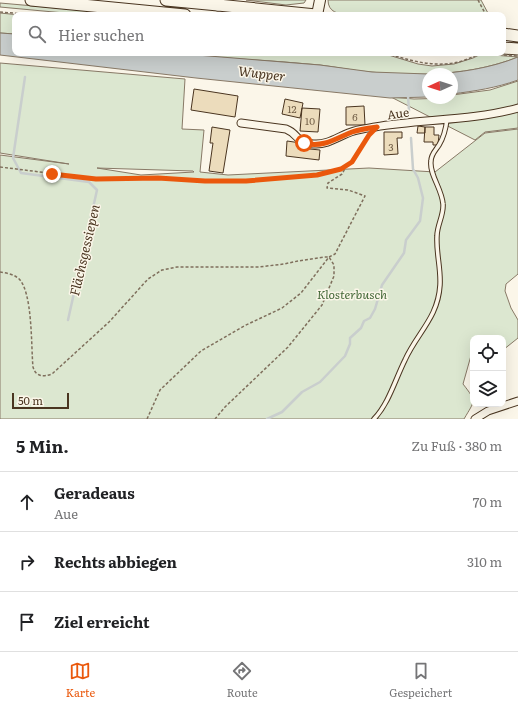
<!DOCTYPE html>
<html lang="de">
<meta charset="utf-8">
<style>
body{margin:0;font-family:Literata,serif;background:#f6f6f6;color:#202124}
.controls{position:absolute;right:12px;bottom:12px;display:grid;overflow:hidden;border-radius:8px;box-shadow:0 4px 16px #0002}
.controls button{width:36px;height:36px;display:grid;place-items:center;padding:0;border:0;border-bottom:1px solid #e0e0e0;background:#fff;color:#202124;font:20px sans-serif}
.compass{position:absolute;left:422px;top:68px;width:36px;height:36px;border-radius:50%;background:#fff;box-shadow:0 4px 16px #0002;rotate:267deg}
.scale{position:absolute;left:12px;bottom:10px;width:57px;box-sizing:border-box;padding-left:4px;border:2px solid #4a3520;border-top:0;font-size:11px;line-height:14px;white-space:nowrap;color:#4a3520;-webkit-text-stroke:3px #fbf6e9;paint-order:stroke}
.stop{position:absolute;width:12px;height:12px;margin:-9px;border:3px solid #ea580c;border-radius:50%;background:#fff}
.stop.end{background:#ea580c;border-color:#fff;box-shadow:0 1px 4px #0008}
.list{margin:0;padding:0;list-style:none}
h2{display:flex;justify-content:space-between;align-items:center;height:52px;margin:0;padding:0 16px;font-size:17px}
h2 small{font-size:13px;font-weight:400;color:#757577}
.list li{display:grid;grid-template-columns:26px 1fr auto;gap:12px;align-items:center;box-sizing:border-box;height:60px;padding:0 16px;border-top:1px solid #e0e0e0}
.list b{display:block;font-size:15px;white-space:nowrap}
.list p{margin:0;font-size:13px;white-space:nowrap;color:#757577}
.list em{font-size:13px;font-style:normal;color:#757577}
.icon{flex:none;width:22px;height:22px;fill:none;stroke:currentColor;stroke-width:2;stroke-linecap:round;stroke-linejoin:round}
.map{position:relative;flex:none;width:518px;height:419px;overflow:hidden}
.search{position:absolute;background:#fff;box-shadow:0 4px 16px #0002;left:12px;right:12px;top:12px;height:44px;display:flex;align-items:center;gap:10px;box-sizing:border-box;padding:0 14px;border-radius:8px;color:#757577;font-size:15px}
.sheet{height:232px;background:#fff}
nav{display:flex;justify-content:space-around;align-items:center;box-sizing:border-box;height:56px;border-top:1px solid #e0e0e0;background:#fff;font-size:11px;color:#757577}
nav a{display:grid;justify-items:center;gap:2px}
nav .on{color:#ea580c}
.map>svg:first-child{display:block}
.green{fill:#dce7d0;stroke:#887966;fill-rule:evenodd}
.water{fill:#c9cecd;stroke:#887966}
.lines{fill:none;stroke-linecap:round;stroke-linejoin:round}
.stream{stroke:#c9cecd;stroke-width:2.5}
.building{fill:#ecdcbc;stroke:#4a3520}
.service-casing{stroke:#4a3520;stroke-width:5.5}
.minor-casing{stroke:#4a3520;stroke-width:9}
.secondary-casing{stroke:#4a3520;stroke-width:12}
.primary-casing{stroke:#4a3520;stroke-width:13}
.trunk-casing{stroke:#4a3520;stroke-width:13}
.path{stroke:#7f6f5c;stroke-width:1.5;stroke-dasharray:3 2;stroke-linecap:butt}
.service{stroke:#fbf6e9;stroke-width:3.5}
.minor{stroke:#fbf6e9;stroke-width:7}
.secondary{stroke:#fbf6e9;stroke-width:10}
.primary{stroke:#fbf6e9;stroke-width:11}
.trunk{stroke:#fbf6e9;stroke-width:11}
.path-bridge{stroke:#7f6f5c;stroke-width:1.5;stroke-dasharray:3 2;stroke-linecap:butt}
.route{stroke:#ea580c;stroke-width:5}
.labels{text-anchor:middle;dominant-baseline:central;stroke-width:3;stroke-linejoin:round;paint-order:stroke}
.number-label{font-size:10px;fill:#725f47}
.street-label{font-size:12px;fill:#4a3520;stroke:#fbf6e9}
.park-label{font-size:12px;font-style:italic;fill:#436837;stroke:#fbf6e9}
.water-label{font-size:13px;font-style:italic;fill:#4a3520;stroke:#fbf6e9}
</style>
<div class="map">
<svg width="518" height="419" viewBox="0 0 518 419">
<rect width="100%" height="100%" fill="#fbf6e9"/>
<path class="green" d="M246,0H306L304,3L286,5Z
M328,0H481L489,15H348C338,14 328,12 328,0Z
M0,3L136,15H86L0,7Z
M0,13L20,15H15V34L0,33Z
M172,53H382L418,64L432,66L454,64L473,58L481,54L518,57C473,75 419,77 371,72C354,71 337,67 320,65C271,60 221,59 172,53Z
M0,63L185,79L182,129L204,130L200,172L228,175L369,168L435,172L485,133L518,129V274L506,284L505,291L511,308L518,320V338L503,350V338H473V352H472L463,384C477,402 475,400 464,419H0V155L69,164L0,153ZM97,168L193,171L194,172L141,175Z
M518,81V128L485,132L475,140L391,97L414,99L452,98V95L490,90Z"/>
<path class="water" d="M0,33L15,34V53H172L320,65L372,72L428,74V97L390,98L196,78L0,55Z
M518,57V80C496,88 475,91 452,94V74H430C459,73 491,68 518,57Z"/>
<g class="lines">
<path class="stream" d="M25,77L13,158L21,173L89,182L97,190L68,320
M408,96L409,111
M267,419L282,412L302,392L320,382L345,356L350,344V338L361,328L364,321L370,318L375,309L382,285L404,253L406,240L420,221L423,198L418,178L413,169L411,138"/>
</g>
<path class="building" d="M194,89L238,96L235,117L191,110Z
M285,99L303,103L300,118L282,114Z
M364,106L365,125H346V107Z
M302,108L320,109L318,132L300,131Z
M418,126L425,127V133H417Z
M212,127L230,130L223,173L209,171L213,143H210Z
M425,127H434V135H439L438,144L437,145H433V142H424Z
M384,132H402V138H397L398,154L384,155Z
M287,141L301,143L300,148L320,150L319,160L286,156Z"/>
<g class="lines">
<defs>
<path id="service" d="M374,419C389,403 395,380 405,360C417,333 438,318 440,285C441,268 436,253 437,236C437,225 444,215 443,204C442,189 429,174 431,161C431,154 436,150 439,145C444,137 446,128 447,119"/>
<path id="minor" d="M241,123L286,129C299,134 296,144 314,144C329,145 340,135 354,131C361,129 369,128 375,127C422,119 472,121 518,108
M475,419L488,411L518,401"/>
<path id="secondary" d="M317,15L320,0"/>
<path id="primary" d="M218,5L316,15"/>
<path id="trunk" d="M31,0L185,15
M166,0L218,5
M503,34L518,36
M503,48L518,49"/>
</defs>
<use href="#service" class="service-casing"/>
<use href="#minor" class="minor-casing"/>
<use href="#secondary" class="secondary-casing"/>
<use href="#primary" class="primary-casing"/>
<use href="#trunk" class="trunk-casing"/>
<path class="path" d="M478,0L486,15
M0,12L35,15
M386,53C418,63 448,72 480,53
M0,167L96,179L158,178L205,181H246L301,177L335,171L347,165L356,157L369,135
M0,272C6,273 13,274 18,278C33,290 31,348 33,367C36,377 43,377 52,374L109,322L148,279L162,270L177,267H259L284,264L298,261L324,257H329L334,265V276L322,305L288,347L225,407L215,419
M147,419L160,390L201,351L244,326L282,308L301,293L329,257L335,254L365,196L348,190L327,188L328,183L342,174L347,165"/>
<use href="#service" class="service"/>
<use href="#minor" class="minor"/>
<use href="#secondary" class="secondary"/>
<use href="#primary" class="primary"/>
<use href="#trunk" class="trunk"/>
<path class="path-bridge" d="M479,53L518,56"/>
</g>
<g class="lines">
<path class="route" d="M52,174L96,179L158,178L205,181H246L317,175L341,169L352,162L369,135L377,127C369,128 360,129 352,132C335,139 323,148 304,143"/>
</g>
<g class="labels">
<g class="number-label">
<text x="292" y="108">12</text>
<text x="355" y="116">6</text>
<text x="310" y="120">10</text>
<text x="391" y="146">3</text>
</g>
<g class="street-label">
<text transform="translate(398 113) rotate(-8)">Aue</text>
</g>
<g class="park-label">
<text x="352" y="294">Klosterbusch</text>
</g>
<g class="water-label">
<text transform="translate(262 73) rotate(7)">Wupper</text>
<text transform="translate(84 250) rotate(-77)">Flächsgessiepen</text>
</g>
</g>
</svg>
<div class="controls">
<button><svg class="icon" aria-label="locate" viewBox="0 0 24 24"><circle cx="12" cy="12" r="6"/><path d="M12 2v4M12 18v4M2 12h4M18 12h4"/></svg></button>
<button><svg class="icon" aria-label="layers" viewBox="0 0 24 24"><path d="M12 4l9 5-9 5-9-5zM3 14l9 5 9-5"/></svg></button>
</div>
<svg class="compass" viewBox="-18 -18 36 36"><path d="M0-13l5 13h-10z" fill="#e53935"/><path d="M0 13l5-13h-10z" fill="#757577"/></svg>
<div class="scale">50 m</div>
<div class="stop" style="left:304px;top:143px"></div>
<div class="stop end" style="left:52px;top:174px"></div>
<div class="search"><svg class="icon" aria-label="search" viewBox="0 0 24 24"><circle cx="10" cy="10" r="6"/><path d="M15 15l6 6"/></svg>Hier suchen</div>
</div>
<section class="sheet">
<h2>5 Min.<small>Zu Fuß · 380 m</small></h2>
<ul class="list">
<li><svg class="icon" aria-label="ahead" viewBox="0 0 24 24"><path d="M12 20V5M6 11l6-6 6 6"/></svg><div><b>Geradeaus</b><p>Aue</p></div><em>70 m</em></li>
<li><svg class="icon" aria-label="right" viewBox="0 0 24 24"><path d="M7 20v-9h11M14 6l5 5-5 5"/></svg><div><b>Rechts abbiegen</b></div><em>310 m</em></li>
<li><svg class="icon" aria-label="arrive" viewBox="0 0 24 24"><path d="M6 21V4h12l-3 4 3 4H6"/></svg><div><b>Ziel erreicht</b></div></li>
</ul>
</section>
<nav>
<a class="on"><svg class="icon" aria-label="map" viewBox="0 0 24 24"><path d="M3 6l6-2 6 2 6-2v14l-6 2-6-2-6 2zM9 4v14M15 6v14"/></svg>Karte</a>
<a><svg class="icon" aria-label="directions" viewBox="0 0 24 24"><path d="M12 3l9 9-9 9-9-9zM9 14v-3h6M13 9l2 2-2 2"/></svg>Route</a>
<a><svg class="icon" aria-label="saved" viewBox="0 0 24 24"><path d="M7 4h10v16l-5-4-5 4z"/></svg>Gespeichert</a>
</nav>
